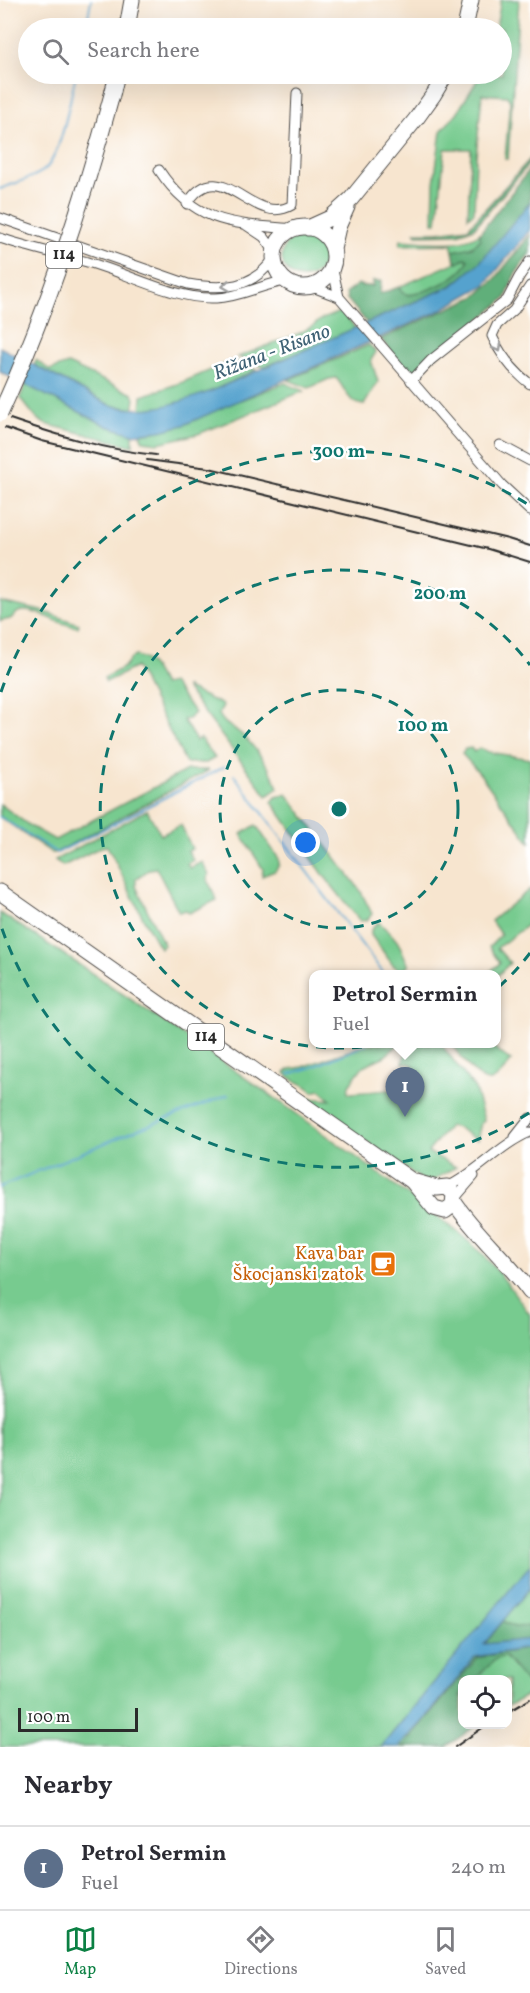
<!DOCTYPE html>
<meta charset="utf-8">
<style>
body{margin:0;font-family:Vollkorn,serif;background:#f2f2f3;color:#2b2b33}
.controls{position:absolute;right:18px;bottom:18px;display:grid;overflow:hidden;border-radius:12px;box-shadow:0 6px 24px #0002}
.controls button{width:54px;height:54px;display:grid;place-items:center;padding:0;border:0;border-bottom:2px solid #e1e1e2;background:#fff;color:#2b2b33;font:30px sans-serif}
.scale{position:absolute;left:18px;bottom:15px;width:120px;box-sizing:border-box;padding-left:6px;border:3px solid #2b2b2b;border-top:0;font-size:16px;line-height:21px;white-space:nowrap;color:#2b2b2b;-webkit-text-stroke:4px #fff;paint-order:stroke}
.you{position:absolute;left:306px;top:843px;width:21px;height:21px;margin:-15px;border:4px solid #fff;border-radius:50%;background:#1a73e8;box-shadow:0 0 0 9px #1a73e833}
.badge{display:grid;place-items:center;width:39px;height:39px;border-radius:50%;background:#0b8043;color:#fff;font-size:20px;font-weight:700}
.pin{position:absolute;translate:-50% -50px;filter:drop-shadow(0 2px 3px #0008)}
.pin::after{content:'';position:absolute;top:32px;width:21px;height:18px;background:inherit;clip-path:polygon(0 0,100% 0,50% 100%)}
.popup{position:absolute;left:309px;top:970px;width:192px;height:78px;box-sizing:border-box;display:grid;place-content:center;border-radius:12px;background:#fff;filter:drop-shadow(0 2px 4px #0005);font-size:20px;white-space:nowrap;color:#7c7c81}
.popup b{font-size:22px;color:#2b2b33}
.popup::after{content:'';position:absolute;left:50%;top:100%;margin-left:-12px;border:12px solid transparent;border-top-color:#fff}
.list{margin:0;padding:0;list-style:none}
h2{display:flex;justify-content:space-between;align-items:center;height:78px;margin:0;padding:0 24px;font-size:26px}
h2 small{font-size:20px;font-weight:400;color:#7c7c81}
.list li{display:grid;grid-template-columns:39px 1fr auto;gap:18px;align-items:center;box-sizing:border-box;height:84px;padding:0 24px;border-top:2px solid #e1e1e2}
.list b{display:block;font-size:22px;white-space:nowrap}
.list p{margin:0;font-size:20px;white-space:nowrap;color:#7c7c81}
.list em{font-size:20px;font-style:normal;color:#7c7c81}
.icon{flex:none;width:33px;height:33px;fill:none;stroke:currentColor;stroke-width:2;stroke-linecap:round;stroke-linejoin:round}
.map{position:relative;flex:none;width:530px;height:1747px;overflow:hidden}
.search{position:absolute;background:#fff;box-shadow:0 6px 24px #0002;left:18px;right:18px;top:18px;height:66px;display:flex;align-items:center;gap:15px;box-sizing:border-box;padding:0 21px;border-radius:33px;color:#7c7c81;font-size:22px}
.sheet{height:162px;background:#fff}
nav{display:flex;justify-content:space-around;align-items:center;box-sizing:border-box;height:84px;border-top:2px solid #e1e1e2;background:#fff;font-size:16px;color:#7c7c81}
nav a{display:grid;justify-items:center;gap:3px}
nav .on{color:#0b8043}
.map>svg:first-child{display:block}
.green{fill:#77cb8f;stroke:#517b5d;stroke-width:1.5}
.forest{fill:#61af7a;stroke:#466d52;stroke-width:1.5}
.water{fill:#55a2ce;stroke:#40667c;stroke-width:1.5}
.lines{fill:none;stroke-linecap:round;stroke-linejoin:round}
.stream{stroke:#55a2ce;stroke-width:2}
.minor-casing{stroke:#4a4744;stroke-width:11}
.primary-casing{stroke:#4a4744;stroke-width:17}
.minor{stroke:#fff;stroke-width:9}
.primary{stroke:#fff;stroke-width:15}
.rail{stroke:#2b2b2b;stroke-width:2}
.primary-bridge-casing{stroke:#4a4744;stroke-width:17;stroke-linecap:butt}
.primary-bridge{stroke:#fff;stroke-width:15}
.oneway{stroke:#a0a0a0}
.ring{fill:none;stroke:#0f766e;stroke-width:3;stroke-dasharray:10 8}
.labels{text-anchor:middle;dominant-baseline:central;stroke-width:5;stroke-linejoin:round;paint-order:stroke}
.shield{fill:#fff;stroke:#6b6b6b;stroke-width:1.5}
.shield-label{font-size:16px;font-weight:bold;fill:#2b2b2b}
.food-label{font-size:18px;fill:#c56008;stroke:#fff;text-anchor:end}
.water-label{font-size:20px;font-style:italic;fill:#3e6174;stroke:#fff}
.centre{fill:#0f766e;stroke:#fff;stroke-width:3}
.ring-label{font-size:18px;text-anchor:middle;font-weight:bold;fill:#0f766e;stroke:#fff;stroke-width:5;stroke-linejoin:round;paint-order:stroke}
</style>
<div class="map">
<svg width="530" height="1747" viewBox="0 0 530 1747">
<rect width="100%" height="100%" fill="#fff"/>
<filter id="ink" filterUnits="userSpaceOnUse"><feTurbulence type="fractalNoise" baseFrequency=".0167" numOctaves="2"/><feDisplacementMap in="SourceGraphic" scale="12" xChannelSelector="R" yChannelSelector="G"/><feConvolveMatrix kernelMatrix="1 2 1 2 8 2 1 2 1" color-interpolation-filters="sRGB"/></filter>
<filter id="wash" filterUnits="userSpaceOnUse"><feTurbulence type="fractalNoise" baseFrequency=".008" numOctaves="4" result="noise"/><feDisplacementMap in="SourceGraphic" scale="24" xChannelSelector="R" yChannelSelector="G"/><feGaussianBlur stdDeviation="1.35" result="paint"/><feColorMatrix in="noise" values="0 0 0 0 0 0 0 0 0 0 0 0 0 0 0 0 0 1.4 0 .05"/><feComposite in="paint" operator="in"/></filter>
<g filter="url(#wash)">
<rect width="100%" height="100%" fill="#f7e5cf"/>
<path class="green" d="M501,0H519L508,159H505L510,101L507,96L482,94L476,156L474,212L468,217L471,149H445L437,223H433L434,183L441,131L457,113L481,74H502V28H496Z
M479,234L481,239C472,247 465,250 453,251L451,244L400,245L401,240C425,241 458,248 479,234Z
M282 257a21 21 0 1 1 42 0a21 21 0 1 1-42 0Z
M465,258L468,260C463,278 426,292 409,295L403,293L399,287Z
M342,311L356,329L264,367L238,357L300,333L313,326L320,320Z
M369,345L376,352L371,360L378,382L364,405C348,404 346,389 336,378L329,379L309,388L288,380Z
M36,360L50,370L68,364L133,394L135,399L133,409L110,405L34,365Z
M234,360L256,370C221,386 181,410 141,410L142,396L183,382Z
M26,383L107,426L133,434V446L45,424L37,419L20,398Z
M285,383L304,391L198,434L158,443L143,441L140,434L160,431Z
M0,602L42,611L79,624L78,627C59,626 42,610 22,611C15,612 15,616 10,619C7,620 3,620 0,621Z
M136,656C152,659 156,673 163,685L172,683L195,713L188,719L183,720L196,741L200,738L215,758L206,763H186L136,667L106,682L104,678L124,667L131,658Z
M185,687L223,705L219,714C224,725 231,726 240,733C254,745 273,771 278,788L267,796Z
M471,748L474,752L479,748L489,752L530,759V843L480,774L462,754L465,749Z
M187,770H209L55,853H52L0,817V804L30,826L55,840Z
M287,794L360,890L372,914L367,920L360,921L325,877L272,802L276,797Z
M147,810L161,835L181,825L192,849L188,851L193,860L187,864L190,868L202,862L209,874L207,879L217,900L189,913L186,910L179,912L156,868L150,869L136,879V886L164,945L160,948C139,915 126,880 107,846L101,847L63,866L55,860Z
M256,825L279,859V865L275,871L262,876L263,869L241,834Z
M530,889V916L528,918L530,923L497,948L510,963L497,976L496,974H487L500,963L489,947L501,935L491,921Z
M0,913C96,974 189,1039 283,1104C325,1134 366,1164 408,1195C431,1212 455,1228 476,1248C497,1268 514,1292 530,1315V1694L508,1706V1680H462V1724L443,1747H0Z
M378,922C387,930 396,937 401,948C404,955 405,959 409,965L401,972L392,964L371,935V930Z
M367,1044H399L385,1056L363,1066L349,1085L348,1093C361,1092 409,1090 416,1085C418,1083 420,1079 422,1077L411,1064L403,1063L408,1044H441L475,1089L484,1120L481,1123L477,1140L458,1128L449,1126L428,1152L456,1167L437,1178L430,1185L299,1097L331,1100L320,1090L313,1092C303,1081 293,1083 285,1073L290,1069L303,1067Z
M451,1044H489L511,1061C506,1068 499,1078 491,1081C479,1085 458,1052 451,1044Z"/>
<path class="forest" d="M530,159V163L474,228L458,234L417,235L415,232H437L468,228Z
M530,169V206L512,230L472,272L435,296L368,324L347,299L346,293L358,284L363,286H373V281H381L380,294L399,287L403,293L409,295C426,292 463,278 468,260L465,258L459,262H455L453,251L472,247L481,239L479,234Z
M530,235V253L514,276L506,298L412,376L407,372L381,339L476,296L495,279Z
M503,1621L514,1627L530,1626V1641L483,1646Z
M530,1648V1687L505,1657L497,1658L475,1679L462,1680V1692L460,1696L462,1700V1724L477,1725L446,1747H403L477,1658Z"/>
<path class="water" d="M530,202V230L485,285L439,311L184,425L160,431L133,434L107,426L0,372V347L110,405C147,415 174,404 209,392L453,285L480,262Z
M530,1565V1588L484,1644L530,1639V1648L475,1657L427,1717L399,1747H381Z"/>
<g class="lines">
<path class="stream" d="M86,28L91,0
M0,189C14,183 31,179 43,171C62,157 70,97 76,74
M234,775L384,974
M0,817L57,853L224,767
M289,1074L313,1067L367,1044
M0,1187L129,1133L228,1095"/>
</g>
</g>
<g filter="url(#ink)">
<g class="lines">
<defs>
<path id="minor" d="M159,170C195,225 235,224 295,229
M187,204C221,150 252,229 292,205L297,93
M0,218L188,284C223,290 253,289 274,258
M246,225L264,237L275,252
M0,238C32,249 65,255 97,265C133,276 178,300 216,298C241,297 262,284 286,281
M332,266L339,297
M310,286L339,297L502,485L530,511
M530,286L514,310L497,325L492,336C501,356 513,371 530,384
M411,381L431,360L507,300L519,277L530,261
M500,445L530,461
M515,1137L530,1118
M447,1187C477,1173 499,1145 530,1132
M455,1198L474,1176"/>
<path id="primary" d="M127,28L132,0
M465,28L471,0
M113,91L117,74
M274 257a30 30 0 1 1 60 0a30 30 0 1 1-60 0Z
M308,228L330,218L351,199L416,119L434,94L446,74
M333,249L338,227L347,207
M0,892L412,1181L434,1208L445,1211L453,1205L454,1194L447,1187L437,1188L412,1181
M454,1202C476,1235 507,1260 530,1292"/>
</defs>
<use href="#minor" class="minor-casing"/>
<use href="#primary" class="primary-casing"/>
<use href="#minor" class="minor"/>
<use href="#primary" class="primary"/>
<path class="rail" d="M10,419C57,435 106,450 156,455
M5,428L42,441L488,549L530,562
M147,460L209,468L508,539L530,546
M508,1712L530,1699
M455,1747L488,1724"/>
<defs>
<path id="primary-bridge" d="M0,414C48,310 83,202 113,91"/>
</defs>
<use href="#primary-bridge" class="primary-bridge-casing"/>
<use href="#primary-bridge" class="primary-bridge"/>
</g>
<defs><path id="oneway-chevron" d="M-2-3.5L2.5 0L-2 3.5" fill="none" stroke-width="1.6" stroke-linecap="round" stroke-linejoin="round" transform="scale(1.5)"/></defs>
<g class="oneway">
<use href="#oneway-chevron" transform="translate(226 286) rotate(172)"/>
<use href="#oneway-chevron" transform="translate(498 348) rotate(61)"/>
</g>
</g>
<g class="ring">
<circle cx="339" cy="809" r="119"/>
<path d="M530 953A239 239 0 1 1 530 665"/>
<path d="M529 1113A358 358 0 0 1 1 926M1 692A358 358 0 0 1 529 505"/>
</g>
<defs>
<symbol id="cafe-square" viewBox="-11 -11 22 22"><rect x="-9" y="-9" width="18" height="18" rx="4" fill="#e8710a" stroke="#fff"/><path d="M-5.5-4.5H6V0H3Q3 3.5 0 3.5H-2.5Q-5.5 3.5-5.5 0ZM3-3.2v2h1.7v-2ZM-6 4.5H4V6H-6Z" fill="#fff"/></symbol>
</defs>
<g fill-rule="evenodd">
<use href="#cafe-square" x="368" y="1249" width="30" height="30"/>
</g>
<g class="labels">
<g class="shield">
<rect x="46" y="242" width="36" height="26" rx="4.5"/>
<rect x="188" y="1024" width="36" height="26" rx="4.5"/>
</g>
<g class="shield-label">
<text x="64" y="255">114</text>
<text x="206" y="1037">114</text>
</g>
<g class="food-label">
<text x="364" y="1254">Kava bar<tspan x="364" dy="21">Škocjanski zatok</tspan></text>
</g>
<g class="water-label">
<text transform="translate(272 353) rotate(-21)">Rižana - Risano</text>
</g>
</g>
<circle cx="339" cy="809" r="9" class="centre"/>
<g class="ring-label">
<text x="339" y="457">300 m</text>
<text x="440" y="599">200 m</text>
<text x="423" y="731">100 m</text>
</g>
</svg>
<div class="controls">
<button><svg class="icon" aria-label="locate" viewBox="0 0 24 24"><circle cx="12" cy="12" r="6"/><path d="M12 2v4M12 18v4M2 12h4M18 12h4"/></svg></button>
</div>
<div class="scale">100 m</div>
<div class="you"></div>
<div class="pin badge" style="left:405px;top:1117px;background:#5c6f8a">1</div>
<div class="popup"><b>Petrol Sermin</b>Fuel</div>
<div class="search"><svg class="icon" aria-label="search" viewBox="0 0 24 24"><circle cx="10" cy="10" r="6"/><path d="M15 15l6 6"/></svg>Search here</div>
</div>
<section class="sheet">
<h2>Nearby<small></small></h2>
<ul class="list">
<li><span class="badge" style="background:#5c6f8a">1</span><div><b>Petrol Sermin</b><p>Fuel</p></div><em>240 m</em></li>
</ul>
</section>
<nav>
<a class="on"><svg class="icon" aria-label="map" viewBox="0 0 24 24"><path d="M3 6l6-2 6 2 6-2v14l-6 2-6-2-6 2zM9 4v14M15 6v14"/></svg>Map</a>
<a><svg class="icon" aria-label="directions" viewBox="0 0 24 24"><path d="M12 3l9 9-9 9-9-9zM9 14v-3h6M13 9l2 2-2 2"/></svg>Directions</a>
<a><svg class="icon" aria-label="saved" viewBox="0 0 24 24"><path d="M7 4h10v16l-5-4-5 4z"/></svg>Saved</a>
</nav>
